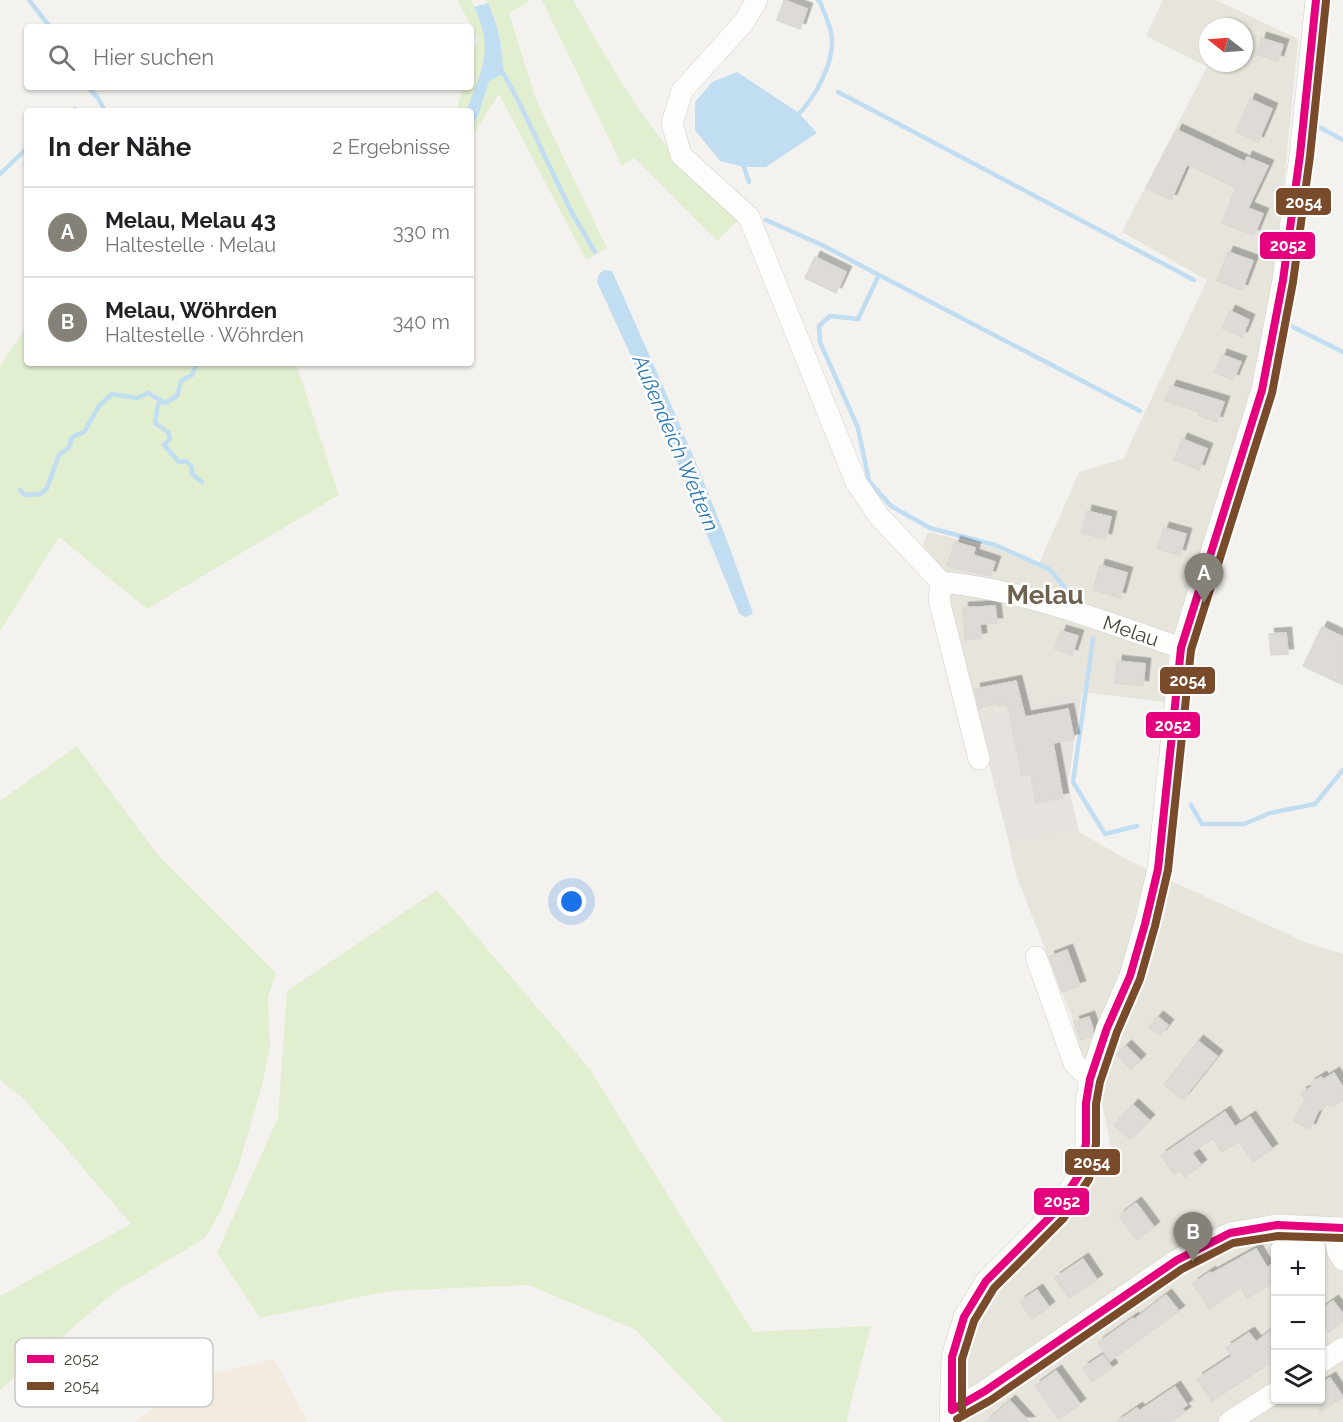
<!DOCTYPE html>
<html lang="de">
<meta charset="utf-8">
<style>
body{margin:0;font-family:Raleway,sans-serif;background:#f6f6f6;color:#202124}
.controls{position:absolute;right:18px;bottom:18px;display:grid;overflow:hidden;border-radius:6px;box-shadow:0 2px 4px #0004}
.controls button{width:54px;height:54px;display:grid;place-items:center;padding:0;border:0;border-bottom:2px solid #e0e0e0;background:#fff;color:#202124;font:30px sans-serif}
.compass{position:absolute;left:1199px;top:18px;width:54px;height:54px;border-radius:50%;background:#fff;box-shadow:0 2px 4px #0004;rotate:287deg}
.you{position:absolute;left:572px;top:902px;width:21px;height:21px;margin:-15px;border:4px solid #fff;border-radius:50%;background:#1a73e8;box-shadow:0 0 0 9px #1a73e833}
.badge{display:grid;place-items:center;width:39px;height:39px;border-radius:50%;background:#868178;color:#fff;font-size:20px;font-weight:700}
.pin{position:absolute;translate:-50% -50px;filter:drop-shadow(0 2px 3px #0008)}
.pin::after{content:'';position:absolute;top:32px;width:21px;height:18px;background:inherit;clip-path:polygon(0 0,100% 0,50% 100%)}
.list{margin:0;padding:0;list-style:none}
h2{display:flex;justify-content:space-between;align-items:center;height:78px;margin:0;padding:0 24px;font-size:26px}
h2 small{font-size:20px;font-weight:400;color:#757577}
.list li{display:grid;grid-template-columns:39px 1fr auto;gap:18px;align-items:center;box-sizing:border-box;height:90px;padding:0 24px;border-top:2px solid #e0e0e0}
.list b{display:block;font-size:22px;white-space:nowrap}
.list p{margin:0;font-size:20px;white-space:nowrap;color:#757577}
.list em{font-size:20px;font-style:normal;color:#757577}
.icon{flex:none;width:33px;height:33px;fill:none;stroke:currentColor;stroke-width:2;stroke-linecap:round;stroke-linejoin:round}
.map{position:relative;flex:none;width:1343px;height:1422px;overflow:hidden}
.search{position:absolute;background:#fff;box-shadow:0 2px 4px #0004;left:24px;top:24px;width:450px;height:66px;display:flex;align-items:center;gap:15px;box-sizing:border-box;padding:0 21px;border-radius:6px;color:#757577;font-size:22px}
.panel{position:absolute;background:#fff;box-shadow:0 2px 4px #0004;left:24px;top:108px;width:450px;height:258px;border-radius:6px}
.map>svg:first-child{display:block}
.residential{fill:#e7e4dc;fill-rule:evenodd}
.commercial{fill:#f3ebdf}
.industrial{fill:#e6e2de}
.green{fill:#e1eecf}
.water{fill:#c0ddf1}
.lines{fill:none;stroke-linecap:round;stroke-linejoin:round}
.stream{stroke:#c0ddf1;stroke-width:4.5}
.building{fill:#dedbd6;stroke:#dcd9d4;stroke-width:1.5;filter:url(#shadow)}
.minor-casing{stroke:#d2d0cb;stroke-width:22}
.minor{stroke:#fdfdfc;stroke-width:21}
.bus-1-casing{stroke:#fff;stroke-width:12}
.bus-2-casing{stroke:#fff;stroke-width:12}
.bus-1{stroke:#e5007d;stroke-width:8}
.bus-2{stroke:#7a4b2a;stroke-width:8}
.labels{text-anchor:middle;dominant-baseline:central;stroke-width:5;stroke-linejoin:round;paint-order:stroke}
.street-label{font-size:20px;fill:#4b4439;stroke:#fff}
.water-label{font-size:21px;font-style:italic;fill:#2e7ab2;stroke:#fff}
.district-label{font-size:26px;font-weight:bold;fill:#6e6250;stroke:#fff}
.key{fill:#fff;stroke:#c9c7c4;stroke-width:1.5}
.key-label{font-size:16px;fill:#4b4439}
.line-badge{stroke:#fff;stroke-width:2}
.badge-label{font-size:16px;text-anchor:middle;font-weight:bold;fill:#fff}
</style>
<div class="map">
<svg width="1343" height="1422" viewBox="0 0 1343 1422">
<defs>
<filter id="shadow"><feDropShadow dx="5.5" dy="-5.5" stdDeviation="0" flood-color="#0004"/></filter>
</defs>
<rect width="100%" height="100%" fill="#f4f2ee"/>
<path class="residential" d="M1163,0H1216L1298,39L1275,279L1254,388L1169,653L1165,702L1082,692L977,717L946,597L923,545L928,532L995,548L1038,566L1079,472L1123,459L1207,280L1122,232L1207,67L1146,36ZM1208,27H1244V63H1208Z
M1079,832L1126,859L1167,879L1307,943L1343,954V1422H956L968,1322L1002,1270L1044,1243L1112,1154L1098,1080L1076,1049L1073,1020L1016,875L1009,843ZM1276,1246H1320V1400H1276Z"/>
<path class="commercial" d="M274,1359L308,1422H135L192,1378Z"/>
<path class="industrial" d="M1082,692L1068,784L1079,832L1009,843L977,717Z"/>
<path class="green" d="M457,0H471C475,8 480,17 483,25C492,56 477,83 466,111H456L463,87H471V62L478,38Z
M486,0H527L528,2L509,13L536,100L607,248L586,260L499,94L471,138V127L479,113L489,81L503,53L496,20Z
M542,0H573C603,52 637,113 677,158C696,180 719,199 740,218L717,241L634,157L622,166Z
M27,326V363H296L339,495L147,609L59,537L0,631V366Z
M77,746L157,854L276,973L268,997L270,1047L262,1085L239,1164L221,1210L205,1238L113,1293L0,1390V1296L131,1224L22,1097L0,1080V801Z
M437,890L589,1068L753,1332L871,1326L849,1409L847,1422H724L636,1330L528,1285L389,1291L260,1318L217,1253L278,1118L287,991Z"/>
<path class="water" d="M488,3C499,26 503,49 503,74L489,81L479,113L471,127V111H466C482,70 495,50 474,7Z
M737,72L799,113L817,133L766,167H744L720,161L695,130V102L712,82Z
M604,270L612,271C662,384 714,496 753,614L745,617L739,613L656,410L597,282L599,274Z"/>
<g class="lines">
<path class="stream" d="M29,0L50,27
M501,69L519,102L571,211L595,252
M88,87L98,98L105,111
M838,92L1194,280
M73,111L75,109
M795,118C814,99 837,61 831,33C829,22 824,12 820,2L818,0
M1317,126L1343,140
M748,163L744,167L749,182
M0,174L27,148
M766,220L822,245L879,275L858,319L830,316L819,326L820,342L858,428L869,481L891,506L930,528L995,545L1049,569L1074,598
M879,275L1140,411
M1291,326L1343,352
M161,401L158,405L155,423L168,432L170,439L164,445L179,462L186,461L192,467V474L202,482
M20,490L25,495L40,494L47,488L59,455L69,447L72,437L84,432L99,406L112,394L137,398L148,393L165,403L177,396L181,381L192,375L197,363
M1093,639L1073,782L1105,834L1137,826
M1191,805L1202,824H1244L1270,813L1315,804L1343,770"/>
</g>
<path class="building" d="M784,0L807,9L800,29L777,20Z
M1261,38L1283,45L1278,61L1257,55Z
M1250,99L1272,109L1258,142L1236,132Z
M1177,130L1245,162L1247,157L1268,166L1248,208L1263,214L1254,235L1222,223L1236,188L1187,164L1171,200L1146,188Z
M1228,252L1253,261L1242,290L1217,281Z
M815,257L846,272L836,293L805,278Z
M1230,311L1249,320L1242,337L1222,328Z
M1222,355L1241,362L1233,380L1214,372Z
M1171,386L1224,402L1217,422L1198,415L1200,412L1165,401Z
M1182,439L1207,449L1199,470L1174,460Z
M1087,511L1111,517L1106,539L1081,533Z
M1164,528L1186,534L1180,555L1157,549Z
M955,542L975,548L973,555L995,562L990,576L947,566Z
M1100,565L1127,573L1120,598L1093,590Z
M995,606L997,623L980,624L981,638L965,640L963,608Z
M1322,627L1343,637V685L1303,666Z
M1061,631L1078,636L1072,655L1055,649Z
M1286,633L1288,654L1271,655L1269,634Z
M1117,661L1145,664L1143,686L1115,683Z
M1016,681L1025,717L1068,709L1074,739L1053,743L1063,798L1036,803L1031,774L1022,775L1007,703L998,706V703L979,708L975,689Z
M1067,950L1080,986L1062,992L1049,957Z
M1089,1017L1093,1029L1091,1036L1081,1040L1074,1022Z
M1158,1017L1168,1025L1160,1035L1149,1027Z
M1198,1041L1217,1056L1183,1099L1164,1085Z
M1126,1046L1140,1060L1131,1069L1117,1055Z
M1334,1073L1343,1088V1100L1333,1106L1331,1103L1318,1111L1310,1129L1294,1121L1305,1099L1301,1093L1312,1087L1310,1084L1321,1077L1323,1080Z
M1133,1105L1149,1120L1130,1139L1114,1125Z
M1225,1112L1235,1127L1250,1117L1272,1149L1253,1162L1239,1141L1222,1152L1213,1138L1192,1153L1201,1165L1185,1177L1179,1170L1174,1174L1161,1156Z
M1136,1203L1154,1227L1137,1240L1119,1216Z
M1256,1249L1267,1268L1275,1262V1282L1247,1298L1241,1287L1210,1309L1193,1284L1210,1272L1211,1274Z
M1083,1259L1097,1280L1069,1298L1055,1278Z
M1037,1290L1049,1307L1032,1319L1020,1302Z
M1166,1295L1179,1311L1110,1361L1098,1343L1133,1318L1134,1320Z
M1333,1301L1343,1314V1321L1329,1332L1320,1320V1310Z
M1275,1328V1360L1212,1401L1197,1379L1232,1356L1226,1348L1249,1333L1256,1342Z
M1103,1355L1112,1368L1092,1382L1083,1368Z
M1056,1371L1080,1404L1059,1419L1035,1386Z
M1330,1378L1343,1397L1320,1412V1384Z
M1175,1387L1187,1405L1182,1408L1185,1412L1171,1422H1117L1137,1408L1139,1411Z
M1010,1401L1029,1422H986Z"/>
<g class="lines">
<defs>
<path id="minor" d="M757,0L744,22L682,91L672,123L681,155L749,217L856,482L878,515L941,582L939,600L979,759
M941,582C1025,590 1102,621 1181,648
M1036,957L1074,1063L1090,1079
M1335,1229L1337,1250L1343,1260
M1320,1363L1343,1348
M952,1410L985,1391L1177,1260L1230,1233L1277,1225L1343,1228
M950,1422L952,1357L964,1317L986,1281L1055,1212L1079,1175L1086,1143V1103L1090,1079L1107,1028L1130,976L1145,924L1158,869L1181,648L1262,390L1283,280L1300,155L1316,0
M1229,1422L1276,1392"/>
</defs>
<use href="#minor" class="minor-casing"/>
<use href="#minor" class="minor"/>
<defs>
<path id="bus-1" d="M952,1410V1357L964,1317L986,1281L1055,1212L1079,1175L1086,1143V1103L1090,1079L1107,1028L1130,976L1145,924L1158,869L1181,648L1262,390L1283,280L1300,155L1316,0
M952,1410L985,1391L1177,1260L1230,1233L1277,1225L1343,1228"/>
<path id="bus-2" d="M962,1410V1359L974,1321L994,1288L1063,1219L1089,1179L1096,1144V1104L1100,1082L1117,1032L1140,979L1155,926L1168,870L1191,650L1272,393L1293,282L1310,156L1326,1
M957,1419L991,1400L1182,1269L1233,1243L1278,1236L1343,1238"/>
</defs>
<use href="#bus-1" class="bus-1-casing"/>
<use href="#bus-2" class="bus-2-casing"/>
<use href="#bus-1" class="bus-1"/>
<use href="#bus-2" class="bus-2"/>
</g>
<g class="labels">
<g class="street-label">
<text transform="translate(1131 631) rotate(19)">Melau</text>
</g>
<g class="water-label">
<text transform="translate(676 443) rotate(67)">Außendeich Wettern</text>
</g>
<g class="district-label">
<text x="1045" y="595">Melau</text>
</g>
</g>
<rect x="15" y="1338" width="198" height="69" rx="9" class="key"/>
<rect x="27" y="1355" width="27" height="8" fill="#e5007d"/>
<rect x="27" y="1382" width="27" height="8" fill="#7a4b2a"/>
<g class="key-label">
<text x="64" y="1365">2052</text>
<text x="64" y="1392">2054</text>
</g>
<g class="line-badge">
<rect x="1275" y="187" width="57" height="29" rx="6" fill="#7a4b2a"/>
<rect x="1259" y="231" width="57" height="29" rx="6" fill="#e5007d"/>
<rect x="1159" y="666" width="57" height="29" rx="6" fill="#7a4b2a"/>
<rect x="1145" y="711" width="56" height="28" rx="6" fill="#e5007d"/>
<rect x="1064" y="1148" width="57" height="28" rx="6" fill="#7a4b2a"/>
<rect x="1033" y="1187" width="57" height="29" rx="6" fill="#e5007d"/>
</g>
<g class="badge-label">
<text x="1304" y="208">2054</text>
<text x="1288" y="251">2052</text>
<text x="1188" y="686">2054</text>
<text x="1173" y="731">2052</text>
<text x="1092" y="1168">2054</text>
<text x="1062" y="1207">2052</text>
</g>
</svg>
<div class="controls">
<button>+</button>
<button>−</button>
<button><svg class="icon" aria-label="layers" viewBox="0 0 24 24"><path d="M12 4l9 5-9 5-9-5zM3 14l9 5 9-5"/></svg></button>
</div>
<svg class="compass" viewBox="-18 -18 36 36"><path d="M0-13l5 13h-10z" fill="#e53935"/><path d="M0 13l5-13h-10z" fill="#757577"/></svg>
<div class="you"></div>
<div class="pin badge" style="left:1204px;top:603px">A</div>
<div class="pin badge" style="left:1193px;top:1262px">B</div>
<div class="search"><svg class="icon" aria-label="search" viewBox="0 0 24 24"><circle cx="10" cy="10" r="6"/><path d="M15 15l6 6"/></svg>Hier suchen</div>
<section class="panel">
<h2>In der Nähe<small>2 Ergebnisse</small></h2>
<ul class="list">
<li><span class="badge">A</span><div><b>Melau, Melau 43</b><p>Haltestelle · Melau</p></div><em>330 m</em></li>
<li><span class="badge">B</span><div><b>Melau, Wöhrden</b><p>Haltestelle · Wöhrden</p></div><em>340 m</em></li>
</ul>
</section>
</div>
